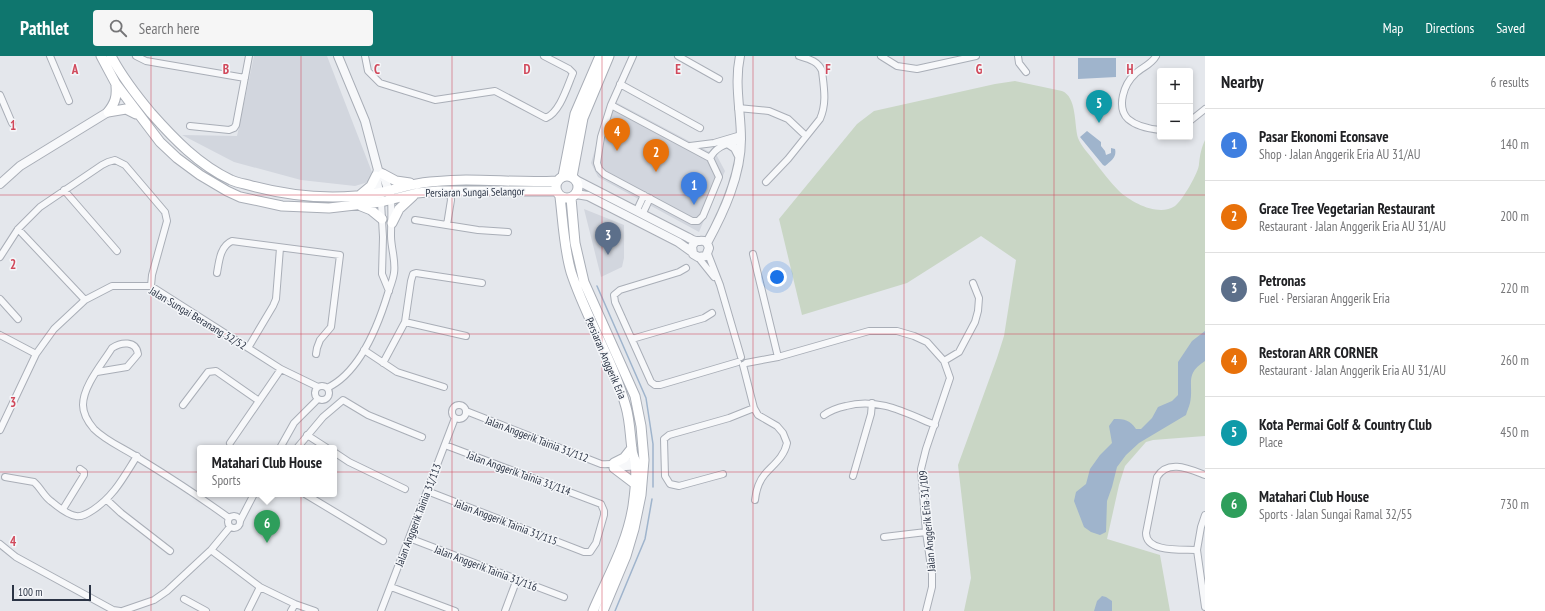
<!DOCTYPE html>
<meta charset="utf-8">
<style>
body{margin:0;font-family:"PT Sans Narrow",sans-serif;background:#f6f6f6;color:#202124}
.controls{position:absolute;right:12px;top:12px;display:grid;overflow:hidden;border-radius:4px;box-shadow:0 2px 6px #0003}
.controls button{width:36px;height:36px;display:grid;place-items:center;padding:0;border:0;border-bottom:1px solid #e0e0e0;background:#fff;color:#202124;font:20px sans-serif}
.scale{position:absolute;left:12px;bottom:10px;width:79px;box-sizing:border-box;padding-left:4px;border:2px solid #2b3445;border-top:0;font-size:11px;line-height:14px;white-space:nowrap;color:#2b3445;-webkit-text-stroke:3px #f4f6f9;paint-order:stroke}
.you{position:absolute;left:777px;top:221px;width:14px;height:14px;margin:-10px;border:3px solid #fff;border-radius:50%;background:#1a73e8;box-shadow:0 0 0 6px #1a73e833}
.badge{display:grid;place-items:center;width:26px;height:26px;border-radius:50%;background:#0f766e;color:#fff;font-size:13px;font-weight:700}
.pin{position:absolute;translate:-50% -33px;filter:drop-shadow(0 1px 2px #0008)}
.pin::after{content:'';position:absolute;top:21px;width:14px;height:12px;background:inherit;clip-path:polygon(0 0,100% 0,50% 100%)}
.popup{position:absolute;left:197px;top:389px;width:140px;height:52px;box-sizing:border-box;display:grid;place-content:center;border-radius:4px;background:#fff;filter:drop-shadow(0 1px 3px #0005);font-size:13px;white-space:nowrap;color:#757577}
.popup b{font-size:15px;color:#202124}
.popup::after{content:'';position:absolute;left:50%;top:100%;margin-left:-8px;border:8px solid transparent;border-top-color:#fff}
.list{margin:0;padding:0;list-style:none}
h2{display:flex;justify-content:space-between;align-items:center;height:52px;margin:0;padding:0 16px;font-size:17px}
h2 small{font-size:13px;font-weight:400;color:#757577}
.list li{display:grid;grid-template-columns:26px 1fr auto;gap:12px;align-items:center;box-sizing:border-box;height:72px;padding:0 16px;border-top:1px solid #e0e0e0}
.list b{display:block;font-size:15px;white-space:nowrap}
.list p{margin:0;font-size:13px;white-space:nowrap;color:#757577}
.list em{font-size:13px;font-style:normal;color:#757577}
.icon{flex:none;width:22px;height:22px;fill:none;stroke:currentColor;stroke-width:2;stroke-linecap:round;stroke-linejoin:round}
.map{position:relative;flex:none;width:1205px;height:555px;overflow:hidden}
header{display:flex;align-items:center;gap:24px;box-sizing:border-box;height:56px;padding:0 20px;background:#0f766e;color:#fff}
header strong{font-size:19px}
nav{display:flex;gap:22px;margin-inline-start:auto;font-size:14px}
.search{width:280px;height:36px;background:#f6f6f6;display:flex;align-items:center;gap:10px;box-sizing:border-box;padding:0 14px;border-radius:4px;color:#757577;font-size:15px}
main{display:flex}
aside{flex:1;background:#fff}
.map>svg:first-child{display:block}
.built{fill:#d2d6de}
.green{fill:#c9d6c5}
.water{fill:#9fb4cc}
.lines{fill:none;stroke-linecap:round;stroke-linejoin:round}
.stream{stroke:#9fb4cc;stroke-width:1.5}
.minor-casing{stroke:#a9aeb7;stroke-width:8}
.tertiary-casing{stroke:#a9aeb7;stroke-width:10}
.secondary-casing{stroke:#a9aeb7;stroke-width:11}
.minor{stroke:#f7f8fa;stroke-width:6}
.tertiary{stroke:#f7f8fa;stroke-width:8}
.secondary{stroke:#fff;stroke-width:9}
.grid{fill:none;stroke:#d1495b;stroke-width:1;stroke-opacity:0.55}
.labels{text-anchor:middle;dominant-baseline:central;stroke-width:3;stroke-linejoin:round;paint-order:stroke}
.street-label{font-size:11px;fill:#2b3445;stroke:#f4f6f9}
.grid-label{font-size:13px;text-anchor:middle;font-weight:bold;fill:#d1495b;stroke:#f4f6f9;stroke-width:3;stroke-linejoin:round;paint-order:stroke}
</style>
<header>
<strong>Pathlet</strong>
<div class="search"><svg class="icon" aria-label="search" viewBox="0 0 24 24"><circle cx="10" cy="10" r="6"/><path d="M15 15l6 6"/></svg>Search here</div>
<nav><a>Map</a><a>Directions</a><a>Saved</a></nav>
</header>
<main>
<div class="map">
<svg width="1205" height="555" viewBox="0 0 1205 555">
<rect width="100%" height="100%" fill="#e4e7ec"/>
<path class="built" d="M254,0H327L375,124L355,130L301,124L234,106L182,79L237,80Z
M610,43L717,100L725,115L699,176L598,121L591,107Z
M584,153L624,169V202L622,211L601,221Z"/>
<path class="green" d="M1015,25L1062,35C1077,41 1074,68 1078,82C1081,90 1089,98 1094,105C1102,115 1110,126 1119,135C1132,147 1159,161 1175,150C1182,145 1199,116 1199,108C1200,99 1201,93 1205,84V380L1153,384L1146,386L1125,410L1119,429L1107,483L1160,499L1170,555H964L971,522L958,409L997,302L1004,280L1016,204L981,180L907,227L802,259L779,163L857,68L874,55L995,28Z"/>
<path class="water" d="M1078,2H1116V21L1078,23Z
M1087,75L1101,86V90L1105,95L1106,99L1111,97V92L1115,93C1117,101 1111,105 1105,110L1103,109L1080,81Z
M1205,275V305C1184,318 1194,328 1190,347C1189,351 1187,355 1186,359L1139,387L1126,399L1117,411L1112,431L1107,445L1106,476L1100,479L1091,476L1084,471L1074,445L1076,436L1086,428L1090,413L1100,399L1112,387L1109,370L1114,363C1125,363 1130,364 1136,373H1141L1152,362L1158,351L1172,345L1178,339V306L1192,285Z
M1102,540L1106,541L1112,545V555H1094L1097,545Z"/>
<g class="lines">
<path class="stream" d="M597,230L646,342L653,388V431
M615,555L645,483L652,443"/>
<defs>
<path id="minor" d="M50,0L69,45
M136,0L146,5L245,22
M365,0L368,15L380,27L435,44L495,35L546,62C560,56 567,31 573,17L569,13L544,0
M678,0L719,23
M881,0L897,10L917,13L976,0
M1018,0L1019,7L1026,16
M1156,0C1151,9 1142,11 1135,18C1124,28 1116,51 1128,63C1136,70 1150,73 1160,74
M620,28L700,72
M0,39L12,67
M611,49L710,102L719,121L703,160L698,165H692L604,118L599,113L597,107L601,81L611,49L633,0
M738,52L769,55L788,63L806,80
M1190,65L1205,53
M190,70L229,74L234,72L236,69L249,0
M690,90L714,87L741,79
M710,102C717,89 728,88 741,84
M766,126L788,103L820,63C827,47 824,32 822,15C818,5 809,3 799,0
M64,134L117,195
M381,146L383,181L382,218L389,235
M637,154L644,139
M643,157L650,142
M415,164L478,174L508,176
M447,169L451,144L450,135
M18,173L85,244
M708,198L720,229L741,301
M753,198L778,301
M0,201L18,173L40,151L102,109L108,106L115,104L125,109L165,156L167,165L152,219L151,230
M698,201L714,221
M686,212L679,216L620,234L614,239L615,246L651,326L655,329H660L738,306
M217,217C219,206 220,190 232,185L340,199L331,271L320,284L317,292L316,298
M0,243L18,263
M405,266L466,280
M0,279L36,298
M632,283L704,262L712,257
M248,292L273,250L276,243L280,192
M364,294L397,316L444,331
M944,305L959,296L975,266L978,255L979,242L973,227
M383,307L405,266L411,225L413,218L416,217L482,227
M746,307L778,301L869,275H897L914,280L927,286L944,305L950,322L926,393L921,413L926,476L932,518V531L926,555
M743,309L754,352L758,359L777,370L783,377L787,387C784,401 774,408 765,418C759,425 756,435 755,444
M97,316L127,311L138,298C136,284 121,286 112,292C102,308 83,330 83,349C83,358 88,366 94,373C107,386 126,393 140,403C171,422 200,441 229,462
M315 337a7 7 0 1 1 14 0a7 7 0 1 1-14 0Z
M327,332C359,317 378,270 388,237C390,231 393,224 394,217C396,205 391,192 391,180C391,168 392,156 391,144
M183,349L208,316L216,315L259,345
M452 356a7 7 0 1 1 14 0a7 7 0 1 1-14 0Z
M466,355L601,408C613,409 626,406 637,404
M824,359C831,354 837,352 846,350C878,341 906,357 935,369
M0,374L36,298L54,273L85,244L112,230H151L281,313L318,331
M307,379L327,392
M230,387L281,313
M280,392L294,367L318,343
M297,392L323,361L343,344L368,359L422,381
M334,396L349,406L405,433
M613,412L639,410
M723,418L679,430L670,428L665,420L664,383L669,379L729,362L754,352
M853,420L871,358L872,347
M5,421L34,426C41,432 44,441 52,446C58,451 68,459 76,460C82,461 87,458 93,454C114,440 123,422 137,400
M427,435L584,496H590L596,487L604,459V455L601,448L445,389
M305,438L383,485
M107,444L121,457L170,495
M63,453L84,419V416L80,413
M1205,459L1201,471L1197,494L1205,551
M228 466a6 6 0 1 1 12 0a6 6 0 1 1-12 0Z
M240,465L254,438
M884,481L926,476
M409,482L564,541
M0,488L16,501L113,554L120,555
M211,494L260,531L295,548L315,555
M1197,494C1183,493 1146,497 1146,477L1157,421C1168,403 1189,413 1205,419
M391,531L455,555
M184,543L206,555
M122,555L154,544L167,535L211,494L230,471
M248,555L260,531
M291,555L295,548
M381,555L455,362
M505,555L517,523"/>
<path id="tertiary" d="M338,0L365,65L378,114L376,120L380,142
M729,88L735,92L739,100
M380,116L383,118L390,139
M576,124L687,181C689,182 694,185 696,185C704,185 706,183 709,192L706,200L698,201L693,198L692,190L696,185
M0,128L20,110L108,56
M576,138L588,140L678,186L692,196
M707,187C724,156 741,119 741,83C741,55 734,28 740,0"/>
<path id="secondary" d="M101,0L116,28L160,86L177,102L200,119L227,135L240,141L282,150L329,152L381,146L417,137L438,135H556
M111,0C122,21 136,39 151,57C174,83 199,109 231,124C238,127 245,128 252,130C286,139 321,143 356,140C382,139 405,128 430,126C442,125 454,124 466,124C497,124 526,127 557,125
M108,56L126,53L136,58
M108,56C115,47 117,41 116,30
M383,118L396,125L410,127
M556 131a11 11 0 1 1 22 0a11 11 0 1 1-22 0Z
M563,120L575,58L600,0
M572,121L583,62L609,0
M359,140L371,130L376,120
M560,141C563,165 564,192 571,216C586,262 613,304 626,351C630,365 630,379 632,393C632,397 634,401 635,405C637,419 635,436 633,450C627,488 608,520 593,555
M571,142L575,187L584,226L635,340L641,370L644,404L641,439L634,473L626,500L603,555
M361,150L371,154L382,163
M392,167L399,153L413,140
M614,407L624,402L632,392
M614,412L635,428"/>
</defs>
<use href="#minor" class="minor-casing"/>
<use href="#tertiary" class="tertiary-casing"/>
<use href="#secondary" class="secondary-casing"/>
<use href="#minor" class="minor"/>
<use href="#tertiary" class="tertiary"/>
<use href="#secondary" class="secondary"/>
</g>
<path class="grid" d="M151,0V555M301,0V555M452,0V555M602,0V555M753,0V555M904,0V555M1054,0V555M0,139H1205M0,278H1205M0,416H1205"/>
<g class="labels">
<g class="street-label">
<text transform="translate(475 136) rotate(-1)">Persiaran Sungai Selangor</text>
<text transform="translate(198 262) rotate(31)">Jalan Sungai Beranang 32/52</text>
<text transform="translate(606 302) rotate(67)">Persiaran Anggerik Eria</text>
<text transform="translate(537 383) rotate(21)">Jalan Anggerik Tainia 31/112</text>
<text transform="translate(519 417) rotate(20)">Jalan Anggerik Tainia 31/114</text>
<text transform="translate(418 459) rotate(-69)">Jalan Anggerik Tainia 31/113</text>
<text transform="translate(927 465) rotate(-95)">Jalan Anggerik Eria 31/109</text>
<text transform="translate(506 466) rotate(21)">Jalan Anggerik Tainia 31/115</text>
<text transform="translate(486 512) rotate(21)">Jalan Anggerik Tainia 31/116</text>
</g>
</g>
<g class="grid-label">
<text x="75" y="18">A</text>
<text x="226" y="18">B</text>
<text x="377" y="18">C</text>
<text x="527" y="18">D</text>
<text x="678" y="18">E</text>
<text x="828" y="18">F</text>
<text x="979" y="18">G</text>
<text x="1130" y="18">H</text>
<text x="13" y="74">1</text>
<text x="13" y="213">2</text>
<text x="13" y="351">3</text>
<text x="13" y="490">4</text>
</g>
</svg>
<div class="controls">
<button>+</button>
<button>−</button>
</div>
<div class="scale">100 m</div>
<div class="you"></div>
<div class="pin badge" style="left:694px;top:149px;background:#3f7fe0">1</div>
<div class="pin badge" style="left:656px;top:116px;background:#e8710a">2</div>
<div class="pin badge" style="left:608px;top:199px;background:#5c6f8a">3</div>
<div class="pin badge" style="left:617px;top:95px;background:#e8710a">4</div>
<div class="pin badge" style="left:1099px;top:67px;background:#0f9aa8">5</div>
<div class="pin badge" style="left:267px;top:487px;background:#2e9e5b">6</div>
<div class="popup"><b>Matahari Club House</b>Sports</div>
</div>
<aside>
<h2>Nearby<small>6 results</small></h2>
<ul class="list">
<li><span class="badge" style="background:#3f7fe0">1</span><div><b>Pasar Ekonomi Econsave</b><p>Shop · Jalan Anggerik Eria AU 31/AU</p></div><em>140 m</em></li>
<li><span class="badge" style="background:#e8710a">2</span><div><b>Grace Tree Vegetarian Restaurant</b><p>Restaurant · Jalan Anggerik Eria AU 31/AU</p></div><em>200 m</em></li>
<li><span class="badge" style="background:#5c6f8a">3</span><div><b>Petronas</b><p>Fuel · Persiaran Anggerik Eria</p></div><em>220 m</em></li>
<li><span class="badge" style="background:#e8710a">4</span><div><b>Restoran ARR CORNER</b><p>Restaurant · Jalan Anggerik Eria AU 31/AU</p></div><em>260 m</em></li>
<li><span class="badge" style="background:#0f9aa8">5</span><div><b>Kota Permai Golf &amp; Country Club</b><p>Place</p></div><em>450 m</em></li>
<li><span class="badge" style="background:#2e9e5b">6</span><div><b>Matahari Club House</b><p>Sports · Jalan Sungai Ramal 32/55</p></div><em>730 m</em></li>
</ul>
</aside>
</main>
